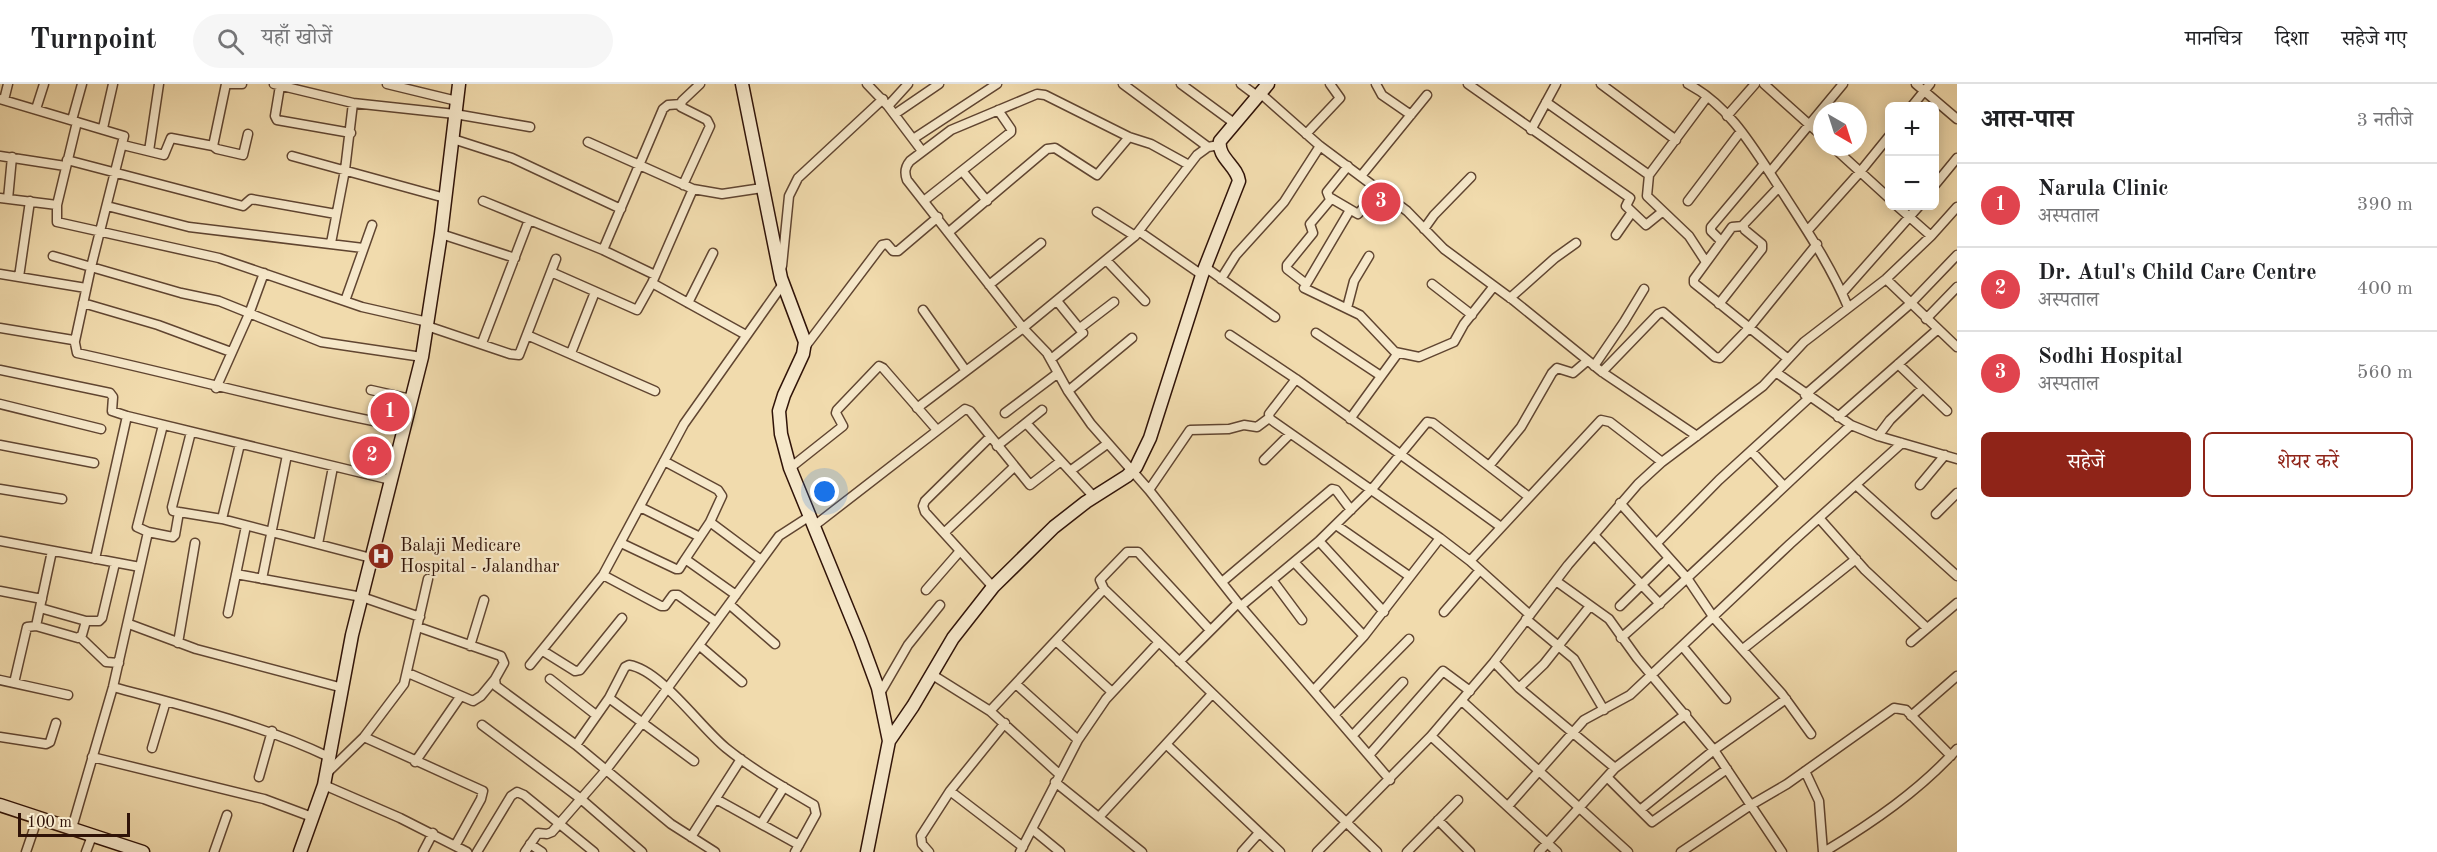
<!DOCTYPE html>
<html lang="hi">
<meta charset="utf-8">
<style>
body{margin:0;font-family:"Old Standard TT","Noto Serif Devanagari",serif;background:#f6f6f6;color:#202124}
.controls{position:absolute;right:18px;top:18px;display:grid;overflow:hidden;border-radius:9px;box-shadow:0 3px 15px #0003}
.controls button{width:54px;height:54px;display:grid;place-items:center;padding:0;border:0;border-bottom:2px solid #e0e0e0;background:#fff;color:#202124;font:30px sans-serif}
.compass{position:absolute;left:1813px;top:18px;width:54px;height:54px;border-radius:50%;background:#fff;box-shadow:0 3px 15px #0003;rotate:141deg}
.scale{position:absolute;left:18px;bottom:15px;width:112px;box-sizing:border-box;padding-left:6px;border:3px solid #301308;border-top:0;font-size:16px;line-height:21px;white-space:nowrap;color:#301308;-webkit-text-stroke:4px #f6e8ca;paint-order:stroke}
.you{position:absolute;left:825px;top:408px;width:21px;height:21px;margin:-15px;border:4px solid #fff;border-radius:50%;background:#1a73e8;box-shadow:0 0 0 9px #1a73e833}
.badge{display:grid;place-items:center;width:39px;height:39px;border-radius:50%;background:#8f2418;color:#fff;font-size:20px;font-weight:700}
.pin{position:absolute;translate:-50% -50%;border:3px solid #fff;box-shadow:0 2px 6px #0006}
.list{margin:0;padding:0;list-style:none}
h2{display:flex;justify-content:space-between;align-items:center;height:78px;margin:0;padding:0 24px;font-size:26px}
h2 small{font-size:20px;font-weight:400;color:#757577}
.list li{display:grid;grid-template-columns:39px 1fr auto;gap:18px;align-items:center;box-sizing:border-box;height:84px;padding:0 24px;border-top:2px solid #e0e0e0}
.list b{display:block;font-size:22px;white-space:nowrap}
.list p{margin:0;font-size:20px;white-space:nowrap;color:#757577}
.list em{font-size:20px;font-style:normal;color:#757577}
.actions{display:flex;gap:12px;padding:18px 24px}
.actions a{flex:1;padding:14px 0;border:2px solid #8f2418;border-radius:9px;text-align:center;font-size:21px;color:#8f2418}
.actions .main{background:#8f2418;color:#fff}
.icon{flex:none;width:33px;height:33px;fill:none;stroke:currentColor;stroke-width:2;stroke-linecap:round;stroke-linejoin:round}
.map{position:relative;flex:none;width:1957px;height:768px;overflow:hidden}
header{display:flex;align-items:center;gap:36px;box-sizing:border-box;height:84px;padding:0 30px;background:#fff;border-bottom:2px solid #e0e0e0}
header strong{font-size:28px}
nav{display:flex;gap:33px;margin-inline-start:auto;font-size:21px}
.search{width:420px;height:54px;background:#f6f6f6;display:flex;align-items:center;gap:15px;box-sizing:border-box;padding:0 21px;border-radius:33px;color:#757577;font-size:22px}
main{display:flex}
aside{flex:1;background:#fff}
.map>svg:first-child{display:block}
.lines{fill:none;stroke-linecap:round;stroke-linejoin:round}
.street-casing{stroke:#604531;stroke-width:11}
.secondary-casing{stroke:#301308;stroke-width:15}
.street{stroke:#f6e8ca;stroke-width:8}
.secondary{stroke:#f6e8ca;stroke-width:12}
.labels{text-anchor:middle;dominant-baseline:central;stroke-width:4.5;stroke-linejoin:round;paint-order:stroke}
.poi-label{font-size:18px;fill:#301308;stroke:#f6e8ca;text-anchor:start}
</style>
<header>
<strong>Turnpoint</strong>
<div class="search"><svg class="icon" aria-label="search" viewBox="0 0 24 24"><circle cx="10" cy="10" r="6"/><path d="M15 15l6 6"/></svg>यहाँ खोजें</div>
<nav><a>मानचित्र</a><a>दिशा</a><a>सहेजे गए</a></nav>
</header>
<main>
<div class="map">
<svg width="1957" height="768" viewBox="0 0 1957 768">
<rect width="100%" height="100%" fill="#f1dbad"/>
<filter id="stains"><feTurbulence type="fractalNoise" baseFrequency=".00333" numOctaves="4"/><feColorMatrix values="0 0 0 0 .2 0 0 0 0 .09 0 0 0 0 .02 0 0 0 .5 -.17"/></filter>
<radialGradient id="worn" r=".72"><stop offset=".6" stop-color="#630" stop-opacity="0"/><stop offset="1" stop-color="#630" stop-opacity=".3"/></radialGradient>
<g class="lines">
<defs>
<path id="street" d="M226,0L213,62L217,65L243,71L248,50
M226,0H242
M274,0L353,19L455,30L530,43
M387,0L457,17
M867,0L888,22L922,67
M1123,0L1208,63
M1181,0L1234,39
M1241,0L1257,12
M1376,0L1382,11L1411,31
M1468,0L1630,114L1626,122L1646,141L1662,128
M1601,0L1676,56
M1688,0C1730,22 1754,65 1779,103C1804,142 1830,180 1848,223
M1764,0L1822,52
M1916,0L1957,35
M280,2L275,32L277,36L351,49
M1260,9L1320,62L1407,127L1444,165L1513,216L1602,288L1697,352
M0,15L124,52L91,183L75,257
M4,16L8,0
M1546,18L1649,91
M888,22L908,0
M1912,22L1930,0
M36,25L44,0
M895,30L939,0
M1727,32L1755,0
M72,36L82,0
M77,38L57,121V138L219,174L362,223L428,238
M103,44L113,0
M1531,46L1556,0
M1306,50L1340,14L1330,0
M453,55L512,74L621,125
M913,55L997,0
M588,58L693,105L722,110L762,104
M123,61L164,71L171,54L213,62
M1833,63L1890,115
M149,67L159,0
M0,72L65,82
M292,72L445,114
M67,76L243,122L251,115L336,130
M1189,81L1151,60L1129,53L1045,11L1037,10L951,46L910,77C905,83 904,88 907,96L1023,244L1047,269L1068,307L1091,340L1149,406L1238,519L1390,696
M1348,82L1327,108L1329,113L1358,130L1378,106
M963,88L987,117
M1770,88L1843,0
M1361,92L1427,11
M683,101L710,42L707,36L681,23L682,17L700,0
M1934,102L1957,74
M0,114L57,121
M8,115L12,73
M925,116L1011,48V45L998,26
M483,117L603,166L655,191
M1688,117L1741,47
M107,122L189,143L363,164
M1897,122L1931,152
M1350,126L1304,204L1360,231L1395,268L1419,273L1454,258L1464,240L1494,202
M1097,128L1135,152
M1743,142L1732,143L1694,195V199L1787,274
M1424,145L1434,131L1471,93
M1808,146L1860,88L1890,51
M949,148L1047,65L1055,64L1097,91L1129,53
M1140,148L1202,191
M441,150L515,174
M1616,151L1632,128
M1721,157L1711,147V143L1764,80
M331,159L345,86L353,19
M603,166L663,25L668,21L681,20
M53,172L181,209L219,217L321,258L422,273
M1106,176L1145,217
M1706,178L1689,152L1647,112L1649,91L1707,13
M782,182L789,112L798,94L883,15
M1205,183L1275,233
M551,188L637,226L652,199L693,105
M0,190L86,204
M19,193L30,117
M1221,195L1236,171L1284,118L1320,62
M1886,195L1957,263
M652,199L746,251
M1305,199L1287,185V181L1313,149L1310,140L1331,115
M1432,200L1472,231
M989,201L1041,159
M1842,209L1919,122
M1510,214L1555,174L1576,159
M345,217L372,141
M83,219L158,241L231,268
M688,219L713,169
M1719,220L1762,165V160L1745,146L1743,141L1779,103
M1347,224L1354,197L1369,172
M923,226L966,287
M1926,235L1957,203
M427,242L510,270L519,271L556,175
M0,244L73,256L75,259L77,269C187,293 294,323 404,343
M1080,244L1114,218
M1316,249L1381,292
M527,251L655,307
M1230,251L1296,295L1501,443
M482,259L529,136
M805,263L882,161L887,160L893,167H898L938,133
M571,269L595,208
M1051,275L1083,249L1057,217
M1898,280L1947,327
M1594,282L1624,238L1644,205
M0,286L110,309L113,313L112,327L127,332L391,396
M1602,288L1658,230L1663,228L1715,273L1720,274L1749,244L1817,160
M1777,289L1851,341L1878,352L1957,375
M1296,295L1269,330L1270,335L1440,454L1470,477L1530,531
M216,304L249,230L264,189
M371,306L411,315
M1068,307L1132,254
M1805,311L1910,220L1957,171
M0,320L101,345
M917,324L1023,244L1135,152L1197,71L1208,63L1219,61
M1005,329L1058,289
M1838,333L1938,245
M1350,335L1398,269
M1026,339L1061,377
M163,341L137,443L148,448L173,453L175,451L179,428
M191,348L172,423L173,427L222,435L371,474
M1878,352L1890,336L1923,304
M990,353L925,417L923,422L925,428L993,503
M0,361L94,379
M997,362L1042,326
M1751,367L1783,401
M1264,376L1290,350
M664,377L718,406L722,412L710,438L684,477
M1489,382L1521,343L1552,289L1557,284L1573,289L1587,277
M790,384L843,342L836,329L837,326L879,282L883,284L937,346
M1070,387L1107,360
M1856,401L1957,492
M1920,401L1945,371
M0,405L62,415
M1149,406L1190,346L1229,345L1244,341L1257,343L1269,334
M1620,419L1687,494L1714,534L1782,610L1811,650
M640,423L700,453
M1936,430L1957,409
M1819,434L1865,486L1927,544
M222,435L240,360
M710,438L761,476
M1336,441L1409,492
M814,442L965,325L970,327L1030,401L1061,377L1094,413
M944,449L1014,383
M1594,451L1660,520
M0,457L140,483
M1319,457L1384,528
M621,459L676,485H679L684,477H688L736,511
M1657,459L1719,396L1809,314
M318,460L333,383
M95,475L127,332
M1470,477L1601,336L1610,338L1662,378
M1294,478L1364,552
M236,490L362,513L420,533
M603,491L661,522H665L673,511H678L716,538
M262,495L287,371
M1273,497L1302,536
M1556,497L1609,535L1637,574L1714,666L1782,768
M1222,498L1332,405L1336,406L1351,426
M926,506L960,467
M0,507L42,515
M729,520L775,560
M1241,522L1319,457L1372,405L1427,338L1433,339L1529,413
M1620,522L1669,474
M40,524L86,537H99L102,534L115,479
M1444,528L1480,486
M228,529L246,442
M1526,535L1574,575L1604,626
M129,540L196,565L343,604
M36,542L52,467
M418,543L501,572L504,579L495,595L496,602L576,661L671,740L715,768
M1210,546L1138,468H1127L1100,496L1104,505L1377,768
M80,553L106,578L119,579
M1621,554C1700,485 1773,411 1851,341
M1056,557L1112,608
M1911,558L1957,519
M178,559L195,459
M470,562L484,516
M700,562L742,598
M1683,563L1726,615
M1743,565L1856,475
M543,567L575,587L580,586L622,534
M1179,578L1238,519
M1494,578L1519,604L1615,684
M530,581L603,491L684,340L783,200
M408,589L473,617L481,612L495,595
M931,590L990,627L1059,690
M550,595L596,631
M0,596L68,611
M14,599L27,543L36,542L78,554L82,551L86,537
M1017,601L1078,656
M113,603C187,623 260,640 329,673
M1519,604L1544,580L1590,522
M1314,606L1364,552L1440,454
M879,611L908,561L940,521
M609,614L694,677
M1462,617L1628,768
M990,627L1104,505
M1335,630L1409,555
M1911,632L1957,592
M482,641L581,715L642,768
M1353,651L1403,598
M1431,652L1557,768
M0,653L46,660L50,658L56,639
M364,653L483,707L481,715L455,762
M1166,660L1280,768
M576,661L609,614L625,583L629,581C661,586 700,643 726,664C753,686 784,703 814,721L816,730L795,768
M152,664L166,617
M1370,670L1443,587L1470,607
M92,673L264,715L312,733
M415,678L460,613
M1805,687L1819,717L1823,768
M326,690L364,653L404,600L428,495
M259,693L272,647
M1607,693L1652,738L1727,685
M1055,698L1142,768
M324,701L400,734L467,768
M950,707L1023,763
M716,715L799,761
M1508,722L1584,636L1630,611L1790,460L1902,359
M1640,726L1714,666L1786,615
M1099,733L1212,610
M1438,736L1470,768
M761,740L784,703
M72,744L113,603L148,448
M1032,745L1060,768
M691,753L741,675
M530,760L542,768
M26,768L38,733
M86,768L92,752
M214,768L227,731
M423,768L433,749
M477,768L511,712L517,708L524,711L594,768
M525,768L538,749L547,750L552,748L606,686L642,639L779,452L810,432
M929,768L922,760L921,752L950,707L1005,639
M1020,768L1078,656L1106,615L1159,558
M1242,768L1258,750
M1317,768L1431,652L1494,578L1568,481L1638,400L1662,378L1763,302L1804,258L1886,195L1931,152L1957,123
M1407,768L1458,716
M1539,768L1615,684L1686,630
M1681,768L1751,721L1787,700L1894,624L1906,626L1951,672
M1824,768C1872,739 1919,707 1957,665"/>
<path id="secondary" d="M742,0L781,194L805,258L803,270L784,311L779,327L781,350L790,384L860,555L878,604L889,657L867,768
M889,657L913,622L953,554L993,503L1054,443L1086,418L1127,392L1136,383L1150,354L1202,191L1239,97C1237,82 1217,73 1220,57L1268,0
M0,721L143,768
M300,768L324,701L352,551L422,273L441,150L459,0"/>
</defs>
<use href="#street" class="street-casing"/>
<use href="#secondary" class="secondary-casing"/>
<use href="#street" class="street"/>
<use href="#secondary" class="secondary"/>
</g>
<defs>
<symbol id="hospital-disc" viewBox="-11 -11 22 22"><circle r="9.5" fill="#8f2418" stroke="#f6e8ca"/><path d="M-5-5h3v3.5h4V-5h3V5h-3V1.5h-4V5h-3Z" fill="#fff"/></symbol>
</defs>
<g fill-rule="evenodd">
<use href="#hospital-disc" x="366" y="457" width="30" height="30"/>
</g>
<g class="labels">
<g class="poi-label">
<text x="400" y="462">Balaji Medicare<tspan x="400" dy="21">Hospital - Jalandhar</tspan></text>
</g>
</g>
<rect width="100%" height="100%" filter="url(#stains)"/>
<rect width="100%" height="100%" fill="url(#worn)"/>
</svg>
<div class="controls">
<button>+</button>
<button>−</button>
</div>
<svg class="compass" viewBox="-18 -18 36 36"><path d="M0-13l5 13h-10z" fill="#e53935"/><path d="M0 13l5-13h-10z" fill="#757577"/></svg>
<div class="scale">100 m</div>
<div class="you"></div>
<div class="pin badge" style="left:390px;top:328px;background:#e0444e">1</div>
<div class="pin badge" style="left:372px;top:372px;background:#e0444e">2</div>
<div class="pin badge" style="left:1381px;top:118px;background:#e0444e">3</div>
</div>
<aside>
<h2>आस-पास<small>3 नतीजे</small></h2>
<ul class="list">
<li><span class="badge" style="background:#e0444e">1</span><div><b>Narula Clinic</b><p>अस्पताल</p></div><em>390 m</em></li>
<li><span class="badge" style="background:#e0444e">2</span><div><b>Dr. Atul's Child Care Centre</b><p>अस्पताल</p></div><em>400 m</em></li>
<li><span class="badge" style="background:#e0444e">3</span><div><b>Sodhi Hospital</b><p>अस्पताल</p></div><em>560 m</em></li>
</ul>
<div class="actions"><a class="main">सहेजें</a><a>शेयर करें</a></div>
</aside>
</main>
